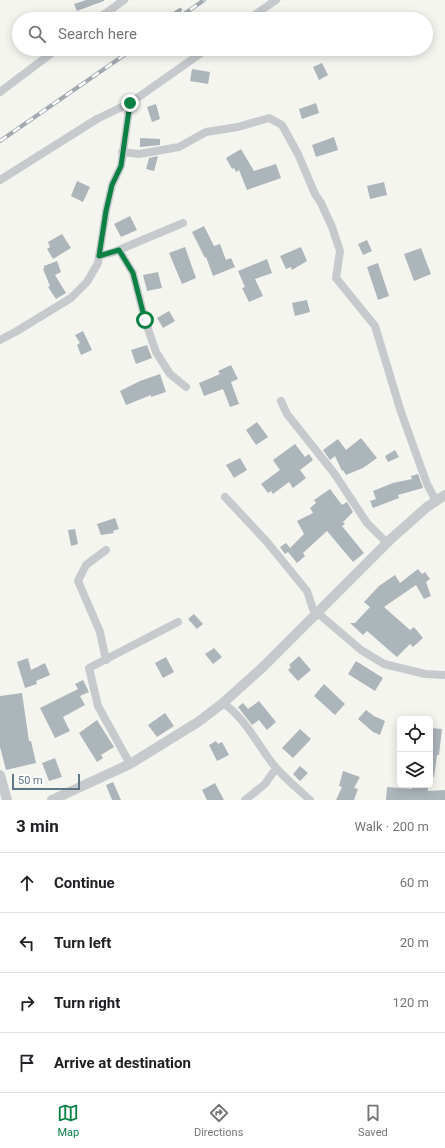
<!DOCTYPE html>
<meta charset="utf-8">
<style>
body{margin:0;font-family:Roboto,sans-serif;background:#f6f6f6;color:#202124}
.controls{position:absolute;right:12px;bottom:12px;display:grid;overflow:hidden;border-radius:6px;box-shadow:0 2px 10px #0003}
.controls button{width:36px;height:36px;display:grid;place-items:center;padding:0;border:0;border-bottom:1px solid #e0e0e0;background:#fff;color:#202124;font:20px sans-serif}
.scale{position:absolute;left:12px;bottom:10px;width:68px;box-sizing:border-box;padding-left:4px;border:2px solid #617685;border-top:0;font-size:11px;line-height:14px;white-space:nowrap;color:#617685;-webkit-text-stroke:3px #fff;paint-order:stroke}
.stop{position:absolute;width:12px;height:12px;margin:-9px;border:3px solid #0b8043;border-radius:50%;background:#fff}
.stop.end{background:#0b8043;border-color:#fff;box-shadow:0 1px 4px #0008}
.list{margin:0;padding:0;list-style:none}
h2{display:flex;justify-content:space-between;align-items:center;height:52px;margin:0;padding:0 16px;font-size:17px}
h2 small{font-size:13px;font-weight:400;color:#757577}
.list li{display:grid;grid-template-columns:26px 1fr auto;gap:12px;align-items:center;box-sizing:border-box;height:60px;padding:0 16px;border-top:1px solid #e0e0e0}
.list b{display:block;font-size:15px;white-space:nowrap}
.list em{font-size:13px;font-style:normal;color:#757577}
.icon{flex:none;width:22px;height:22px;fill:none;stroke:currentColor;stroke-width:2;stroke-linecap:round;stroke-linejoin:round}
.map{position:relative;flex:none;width:445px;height:800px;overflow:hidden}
.search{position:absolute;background:#fff;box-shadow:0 2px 10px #0003;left:12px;right:12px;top:12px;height:44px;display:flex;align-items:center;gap:10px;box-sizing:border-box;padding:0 14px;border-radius:22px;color:#757577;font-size:15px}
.sheet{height:292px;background:#fff}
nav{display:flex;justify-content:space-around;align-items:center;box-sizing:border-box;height:56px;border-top:1px solid #e0e0e0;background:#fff;font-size:11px;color:#757577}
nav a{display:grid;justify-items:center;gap:2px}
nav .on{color:#0b8043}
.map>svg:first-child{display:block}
.building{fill:#acb5ba}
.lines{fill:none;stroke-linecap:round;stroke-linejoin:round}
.minor{stroke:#c7cacd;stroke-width:8}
.tertiary{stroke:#c7cacd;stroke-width:10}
.rail-casing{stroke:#a2a9af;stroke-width:4}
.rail{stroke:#fff;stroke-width:2.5;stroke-dasharray:8;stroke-linecap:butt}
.route{stroke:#0b8043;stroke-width:5}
</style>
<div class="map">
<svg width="445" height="800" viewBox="0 0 445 800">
<rect width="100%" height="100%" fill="#f5f5f0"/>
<path class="building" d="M86,0H104V1L77,11L74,4Z
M322,63L328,75L319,80L313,67Z
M192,69L210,72L208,84L190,81Z
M316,103L319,113L302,119L299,109Z
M156,104L160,119L152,122L147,107Z
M334,137L338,150L316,157L312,145Z
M140,138L160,139V145L140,147Z
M241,149L254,171L276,164L281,178L247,190L239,170L236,172L234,168L232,169L226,158Z
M158,156L154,171L146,169L149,158Z
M77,181L90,187L83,202L71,196Z
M384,182L387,195L370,199L367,186Z
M130,216L137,230L121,237L114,224Z
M204,226L214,246L220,244L226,260L231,258L235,267L213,276L206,257L205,258L192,232Z
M62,234L71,248L53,259L47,249L50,247L48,242Z
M367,240L372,251L363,255L358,244Z
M185,247L196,278L182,284L169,253Z
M301,247L307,261L292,270L291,267L286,269L280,256Z
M421,248L431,274L414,281L404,254Z
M267,259L272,273L255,279L263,296L249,302L242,288L245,287L238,271Z
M57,261L61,272L55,275L66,293L56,299L48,287L50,286L43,269L44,268V266Z
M378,263L389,296L378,300L367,267Z
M158,272L162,288L147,291L143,275Z
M307,300L310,312L295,316L292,303Z
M169,311L175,321L163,328L157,318Z
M83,331L92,350L81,355L77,345L80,343L75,335Z
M147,345L152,358L136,364L131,350Z
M231,365L238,379L231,382L239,404L230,407L223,389L204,396L199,383L220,374L218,371Z
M160,374L166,392L151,397V395L126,405L120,391L140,381Z
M257,422L268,437L256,445L246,430Z
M361,438L377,458L363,468L346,475L343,470L342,471L335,456L330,460L323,450L338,439L346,450Z
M295,444L305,457L309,454L313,460L300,470L306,478L293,488L289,482L273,494L271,491L268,493L261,484L280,470L273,460Z
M395,450L399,457L388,462L385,456Z
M240,458L247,470L234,478L226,465Z
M418,474L423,488L398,495L399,498L373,508L370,501L376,499L373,491L393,483L412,479L411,476Z
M330,489L342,505L347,502L353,512L343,522L345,524L342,526L364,553L353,562L327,531L303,553L305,556L297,563L288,552L285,554L280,547L286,543L290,548L304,534L297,521L313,513L310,508L316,503L314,500Z
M115,518L119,529L113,531L114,533L101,535L97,524Z
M75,529L78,544L71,546L68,530Z
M418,569L422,574L425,572L430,579L426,582L431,596L424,599L416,585L384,607L410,630L414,627L423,638L413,647L410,644L397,657L367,631L363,635L350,623H355L370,607L364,602L379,586L395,575L400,583Z
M194,614L203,624L197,629L188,619Z
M214,648L222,657L213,664L205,654Z
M299,656L311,670L298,681L288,670L291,667L289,665Z
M166,657L174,672L163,678L155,663Z
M28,658L31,670L45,663L50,675L36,681L37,684L25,688L17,662Z
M356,661L383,678L375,691L348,674Z
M83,680L89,692L80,696L85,705L63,717L70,731L55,738L40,708L78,689L75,684Z
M324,684L345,704L335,715L314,696Z
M22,693L29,741H31L36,763L6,770L0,747V696Z
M259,701L276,722L267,730L259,720L252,725L238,707L243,703L248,709Z
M366,710L374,716L385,721L380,735L373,732L358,719Z
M165,713L174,726L157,737L148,725Z
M97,720L114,747L101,755L103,758L97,762L79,733Z
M430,728L442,729L439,755H437L434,777L430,776Z
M300,729L311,739L293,758L282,748Z
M216,741L218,744L222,742L229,755L217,761L209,745Z
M55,758L62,777L49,781L42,763Z
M300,766L308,773L300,781L293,774Z
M343,771L360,777L354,788L358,789L354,800H336L342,787L339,786Z
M113,782L121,800H112L106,785Z
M215,783L224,800H207L202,790Z
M387,787L412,789V787L428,788V791L445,790V800H386Z"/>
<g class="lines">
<path class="minor" d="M98,19L124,0
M249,19L276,0
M0,92L57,49
M122,152L139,154L179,147L206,132L238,127L269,118L282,125L298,154L315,194L321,203L332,227L340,251L336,278L375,326L401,412L427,484L436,501
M0,180L97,119L130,103L207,49
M119,250L133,273L145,320L156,352L170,374L186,387
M99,256L114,252L183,223
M0,340L17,331L71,298L87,282L98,263L106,211L112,185L121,166L130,103
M281,401L287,414L334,473L367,523L387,543
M225,497L267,542L307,591L313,609L361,650L384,664L425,674L445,675
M106,550L86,565L78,581L100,632L106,660
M223,703C245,718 256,742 272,763C283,777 297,788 310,800
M130,764L98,706L89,668L178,622
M245,800L265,784L276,768"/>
<path class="tertiary" d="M0,775L7,800
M52,800L130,764L198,722L223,703L263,667L392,538L427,507L445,495"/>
<defs>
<path id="rail" d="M167,19L180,10
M177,19L204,0
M0,141L133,49"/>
</defs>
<use href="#rail" class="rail-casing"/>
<use href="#rail" class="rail"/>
</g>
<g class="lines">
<path class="route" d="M130,103L121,166L112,185L106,211L99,256L119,250L133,273L145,320"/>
</g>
</svg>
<div class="controls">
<button><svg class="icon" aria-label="locate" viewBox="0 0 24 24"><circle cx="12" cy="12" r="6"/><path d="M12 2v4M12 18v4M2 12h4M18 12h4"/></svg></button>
<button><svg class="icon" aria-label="layers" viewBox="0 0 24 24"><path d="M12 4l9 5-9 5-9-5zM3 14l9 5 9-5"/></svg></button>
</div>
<div class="scale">50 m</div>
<div class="stop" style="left:145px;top:320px"></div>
<div class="stop end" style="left:130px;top:103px"></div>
<div class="search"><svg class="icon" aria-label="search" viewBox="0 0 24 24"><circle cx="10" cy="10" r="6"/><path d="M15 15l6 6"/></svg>Search here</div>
</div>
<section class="sheet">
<h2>3 min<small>Walk · 200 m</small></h2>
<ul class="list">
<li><svg class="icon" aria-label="ahead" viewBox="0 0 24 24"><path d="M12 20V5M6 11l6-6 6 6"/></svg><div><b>Continue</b></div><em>60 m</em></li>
<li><svg class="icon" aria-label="left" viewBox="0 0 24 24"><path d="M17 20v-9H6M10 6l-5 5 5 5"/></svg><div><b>Turn left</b></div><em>20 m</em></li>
<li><svg class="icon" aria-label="right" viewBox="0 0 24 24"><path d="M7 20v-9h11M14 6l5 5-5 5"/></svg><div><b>Turn right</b></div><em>120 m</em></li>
<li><svg class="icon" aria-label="arrive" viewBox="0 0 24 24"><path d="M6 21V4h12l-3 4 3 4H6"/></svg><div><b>Arrive at destination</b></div></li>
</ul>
</section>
<nav>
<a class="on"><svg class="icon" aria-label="map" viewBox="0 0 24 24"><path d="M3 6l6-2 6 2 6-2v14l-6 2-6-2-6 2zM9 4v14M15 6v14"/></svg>Map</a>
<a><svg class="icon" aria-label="directions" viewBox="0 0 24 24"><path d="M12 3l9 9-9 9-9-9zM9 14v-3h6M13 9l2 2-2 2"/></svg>Directions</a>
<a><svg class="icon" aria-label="saved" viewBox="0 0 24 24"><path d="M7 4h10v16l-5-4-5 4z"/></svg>Saved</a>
</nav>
